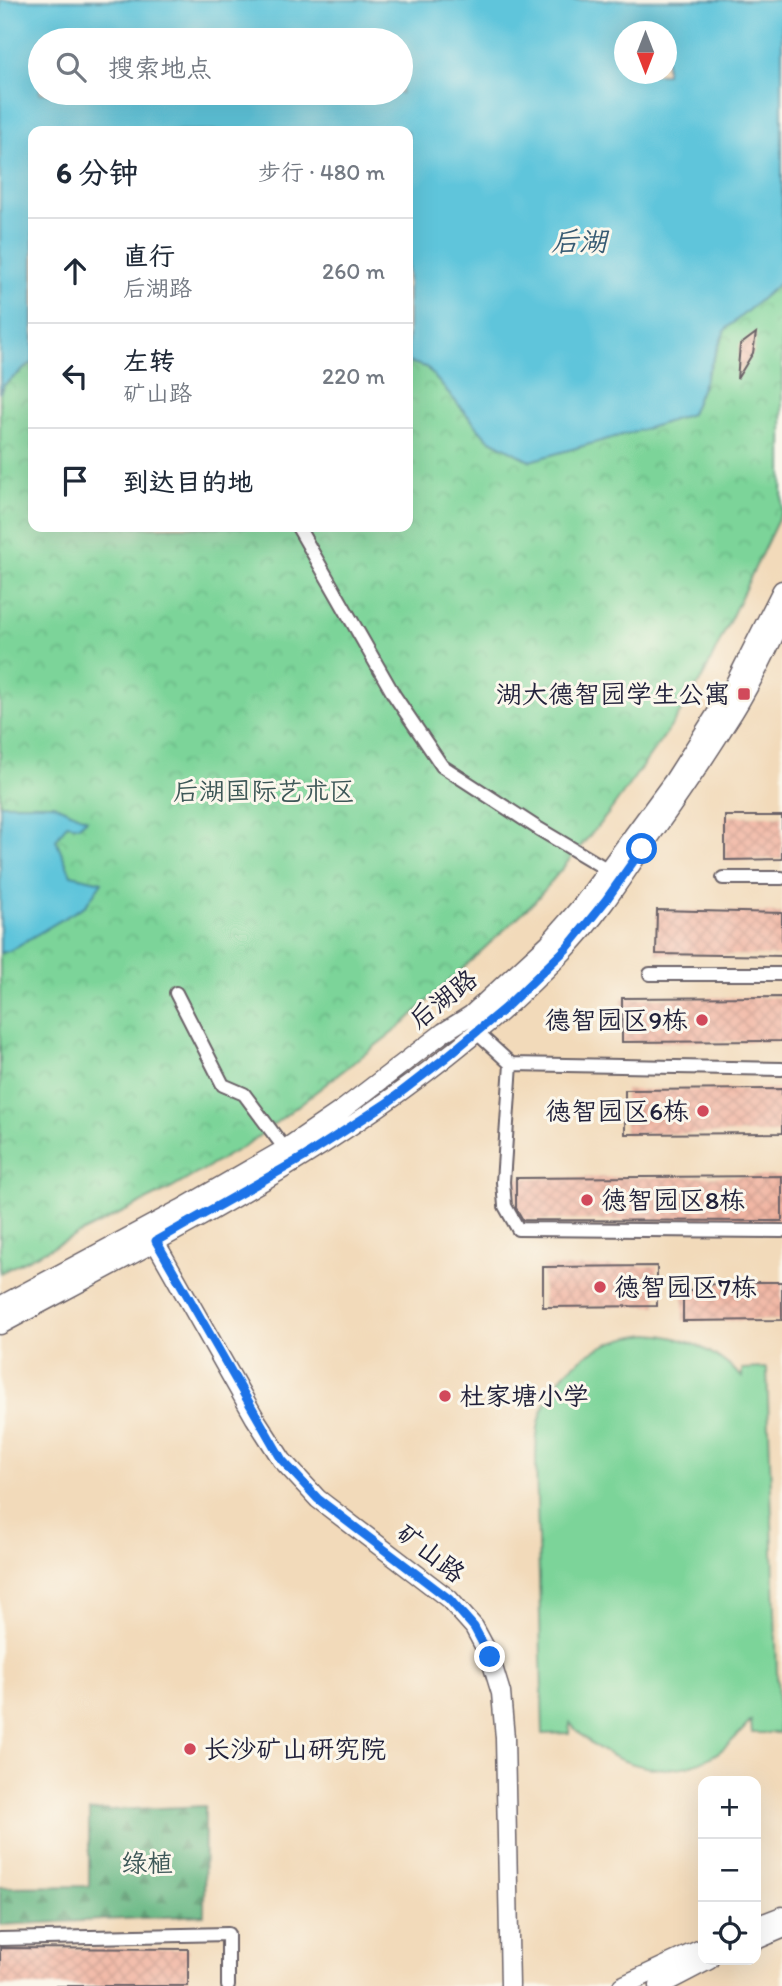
<!DOCTYPE html>
<html lang="zh">
<meta charset="utf-8">
<style>
body{margin:0;font-family:Itim,"LXGW WenKai TC",sans-serif;background:#f2f2f3;color:#1f2937}
.controls{position:absolute;right:21px;bottom:21px;display:grid;overflow:hidden;border-radius:14px;box-shadow:0 7px 28px #0002}
.controls button{width:63px;height:63px;display:grid;place-items:center;padding:0;border:0;border-bottom:2px solid #e0e1e3;background:#fff;color:#1f2937;font:35px sans-serif}
.compass{position:absolute;left:614px;top:21px;width:63px;height:63px;border-radius:50%;background:#fff;box-shadow:0 7px 28px #0002;rotate:180deg}
.stop{position:absolute;width:21px;height:21px;margin:-16px;border:5px solid #1a73e8;border-radius:50%;background:#fff}
.stop.end{background:#1a73e8;border-color:#fff;box-shadow:0 2px 7px #0008}
.list{margin:0;padding:0;list-style:none}
h2{display:flex;justify-content:space-between;align-items:center;height:91px;margin:0;padding:0 28px;font-size:30px}
h2 small{font-size:23px;font-weight:400;color:#747a83}
.list li{display:grid;grid-template-columns:46px 1fr auto;gap:21px;align-items:center;box-sizing:border-box;height:105px;padding:0 28px;border-top:2px solid #e0e1e3}
.list b{display:block;font-size:26px;white-space:nowrap}
.list p{margin:0;font-size:23px;white-space:nowrap;color:#747a83}
.list em{font-size:23px;font-style:normal;color:#747a83}
.icon{flex:none;width:38px;height:38px;fill:none;stroke:currentColor;stroke-width:2;stroke-linecap:round;stroke-linejoin:round}
.map{position:relative;flex:none;width:782px;height:1986px;overflow:hidden}
.search{position:absolute;background:#fff;box-shadow:0 7px 28px #0002;left:28px;top:28px;width:385px;height:77px;display:flex;align-items:center;gap:18px;box-sizing:border-box;padding:0 24px;border-radius:38px;color:#747a83;font-size:26px}
.panel{position:absolute;background:#fff;box-shadow:0 7px 28px #0002;left:28px;top:126px;width:385px;height:406px;border-radius:14px}
.map>svg:first-child{display:block}
.green{fill:#7bd499;stroke:#4e7b6a;stroke-width:2}
.forest{fill:url(#forest-firs);stroke:#436c5e;stroke-width:2}
.park{fill:url(#park-crowns);stroke:#4e7b6a;stroke-width:2;fill-rule:evenodd}
.water{fill:#5ec5db;stroke:#40748b;stroke-width:2;fill-rule:evenodd}
.building{fill:url(#building-cross-hatch)}
.lines{fill:none;stroke-linecap:round;stroke-linejoin:round}
.street-casing{stroke:#6b6267;stroke-width:16}
.secondary-casing{stroke:#6b6267;stroke-width:21}
.street{stroke:#fff;stroke-width:12}
.secondary{stroke:#fff;stroke-width:18}
.route{stroke:#1a73e8;stroke-width:9}
.poi-dot{fill:#d1495b;stroke:#fbf7ec;stroke-width:2.5}
.labels{text-anchor:middle;dominant-baseline:central;stroke-width:6;stroke-linejoin:round;paint-order:stroke}
.poi-label{font-size:26px;fill:#22223b;stroke:#fbf7ec;text-anchor:start}
.park-label{font-size:26px;fill:#3d5757;stroke:#fbf7ec}
.street-label{font-size:26px;fill:#22223b;stroke:#fbf7ec}
.water-label{font-size:28px;font-style:italic;fill:#375b73;stroke:#fbf7ec}
</style>
<div class="map">
<svg width="782" height="1986" viewBox="0 0 782 1986">
<defs>
<pattern id="forest-firs" width="22" height="20" patternUnits="userSpaceOnUse" patternTransform="scale(1.75)"><rect width="22" height="20" fill="#64b681"/><path d="M5 1l3.5 6h-7zM16 11l3.5 6h-7z" fill="#52946b"/></pattern>
<pattern id="park-crowns" width="20" height="18" patternUnits="userSpaceOnUse" patternTransform="scale(1.75)"><rect width="20" height="18" fill="#7bd499"/><path d="M2 6a3 3 0 1 1 6 0M12 15a3 3 0 1 1 6 0" fill="none" stroke="#6ab685"/></pattern>
<pattern id="building-cross-hatch" width="8" height="8" patternUnits="userSpaceOnUse" patternTransform="scale(1.75)"><rect width="8" height="8" fill="#f1b3a0"/><path d="M0 0l8 8M0 8l8-8" fill="none" stroke="#ce9a8b"/></pattern>
</defs>
<rect width="100%" height="100%" fill="#fbf7ec"/>
<filter id="ink" filterUnits="userSpaceOnUse"><feTurbulence type="fractalNoise" baseFrequency=".0143" numOctaves="2"/><feDisplacementMap in="SourceGraphic" scale="14" xChannelSelector="R" yChannelSelector="G"/><feConvolveMatrix kernelMatrix="1 2 1 2 8 2 1 2 1" color-interpolation-filters="sRGB"/></filter>
<filter id="wash" filterUnits="userSpaceOnUse"><feTurbulence type="fractalNoise" baseFrequency=".00686" numOctaves="4" result="noise"/><feDisplacementMap in="SourceGraphic" scale="28" xChannelSelector="R" yChannelSelector="G"/><feGaussianBlur stdDeviation="1.57" result="paint"/><feColorMatrix in="noise" values="0 0 0 0 0 0 0 0 0 0 0 0 0 0 0 0 0 1.4 0 .05"/><feComposite in="paint" operator="in"/></filter>
<g filter="url(#wash)">
<rect width="100%" height="100%" fill="#f2daba"/>
<path class="green" d="M649,1334C686,1336 715,1351 742,1377V1369L767,1368L779,1733H752L751,1721C739,1734 727,1748 711,1757C663,1783 603,1762 570,1723L569,1733L543,1734L536,1462C536,1448 536,1433 540,1419C553,1368 599,1339 649,1334Z"/>
<path class="forest" d="M205,1806L204,1915L0,1925V1887L89,1886V1811Z"/>
<path class="park" d="M0,0H782V511L702,679L670,728L608,814L535,901L401,1026L251,1142L172,1188L0,1273ZM624,32H666V74H624ZM40,40H401V93H40ZM33,131H408V527H33Z"/>
<path class="water" d="M0,0H782V281L725,330L691,414L658,425L530,461L487,438L426,367L408,362V131H33V362L4,385L0,393ZM624,32H666V74H624ZM40,40H401V93H40Z
M0,804H53L87,819L79,826L67,824L56,840L71,875L102,882L86,905L9,951L0,953Z"/>
<g id="blocks">
<path class="building" d="M756,333L753,353L737,379L740,345Z
M725,816H782V859L725,860Z
M657,910L782,913V956L656,954Z
M782,997V1041L622,1042V998Z
M782,1089V1133L625,1134V1090Z
M782,1176V1221L523,1220L516,1208V1178Z
M657,1266V1306L543,1307V1267Z
M721,1282H782V1320L683,1321V1293Z
M0,1948L188,1949V1986H0Z"/>
</g>
</g>
<g filter="url(#ink)">
<use href="#blocks" fill-opacity="0" stroke="#6b6267" stroke-width="2"/>
<g class="lines">
<defs>
<path id="street" d="M298,527L394,695L442,766L539,829L608,870
M723,878H782
M650,974H782
M176,993L223,1085L244,1094L285,1149
M476,1032L511,1064L503,1182L505,1206L518,1229L782,1231
M511,1064L782,1069
M0,1939L228,1934V1986"/>
<path id="secondary" d="M149,1231L255,1418L282,1460L318,1499L449,1599L474,1627L490,1657L501,1693L505,1738L510,1986
M0,1306L181,1209L285,1149L342,1110L444,1032L471,1015L549,943L582,905L674,780L732,689L782,590
M0,1325C200,1218 407,1116 566,949C597,917 622,878 647,841C674,803 701,764 726,724C748,691 765,655 782,619
M756,1926L782,1916
M756,1940L782,1929
M622,1986L703,1948
M659,1986L709,1960"/>
</defs>
<use href="#street" class="street-casing"/>
<use href="#secondary" class="secondary-casing"/>
<use href="#street" class="street"/>
<use href="#secondary" class="secondary"/>
</g>
</g>
<g class="lines" filter="url(#ink)">
<path class="route" d="M490,1657L474,1627L449,1599L318,1499L282,1460L156,1241L304,1157L387,1103L444,1059L505,1008L567,948L606,900L642,849"/>
</g>
<g class="poi-dot">
<rect x="737" y="687" width="14" height="14" rx="3.5"/>
<circle cx="702" cy="1020" r="7"/>
<circle cx="703" cy="1111" r="7"/>
<circle cx="587" cy="1200" r="7"/>
<circle cx="600" cy="1287" r="7"/>
<circle cx="445" cy="1396" r="7"/>
<circle cx="190" cy="1749" r="7"/>
</g>
<g class="labels">
<g class="poi-label">
<text x="730" y="694" text-anchor="end">湖大德智园学生公寓</text>
<text x="688" y="1020" text-anchor="end">德智园区9栋</text>
<text x="689" y="1111" text-anchor="end">徳智园区6栋</text>
<text x="601" y="1200">徳智园区8栋</text>
<text x="614" y="1287">徳智园区7栋</text>
<text x="459" y="1396">杜家塘小学</text>
<text x="204" y="1749">长沙矿山研究院</text>
</g>
<g class="park-label">
<text x="264" y="791">后湖国际艺术区</text>
<text x="147" y="1863">绿植</text>
</g>
<g class="street-label">
<text transform="translate(443 999) rotate(-38)">后湖路</text>
<text transform="translate(431 1553) rotate(38)">矿山路</text>
</g>
<g class="water-label">
<text x="579" y="241">后湖</text>
</g>
</g>
</svg>
<div class="controls">
<button>+</button>
<button>−</button>
<button><svg class="icon" aria-label="locate" viewBox="0 0 24 24"><circle cx="12" cy="12" r="6"/><path d="M12 2v4M12 18v4M2 12h4M18 12h4"/></svg></button>
</div>
<svg class="compass" viewBox="-18 -18 36 36"><path d="M0-13l5 13h-10z" fill="#e53935"/><path d="M0 13l5-13h-10z" fill="#747a83"/></svg>
<div class="stop" style="left:642px;top:849px"></div>
<div class="stop end" style="left:490px;top:1657px"></div>
<div class="search"><svg class="icon" aria-label="search" viewBox="0 0 24 24"><circle cx="10" cy="10" r="6"/><path d="M15 15l6 6"/></svg>搜索地点</div>
<section class="panel">
<h2>6 分钟<small>步行 · 480 m</small></h2>
<ul class="list">
<li><svg class="icon" aria-label="ahead" viewBox="0 0 24 24"><path d="M12 20V5M6 11l6-6 6 6"/></svg><div><b>直行</b><p>后湖路</p></div><em>260 m</em></li>
<li><svg class="icon" aria-label="left" viewBox="0 0 24 24"><path d="M17 20v-9H6M10 6l-5 5 5 5"/></svg><div><b>左转</b><p>矿山路</p></div><em>220 m</em></li>
<li><svg class="icon" aria-label="arrive" viewBox="0 0 24 24"><path d="M6 21V4h12l-3 4 3 4H6"/></svg><div><b>到达目的地</b></div></li>
</ul>
</section>
</div>
